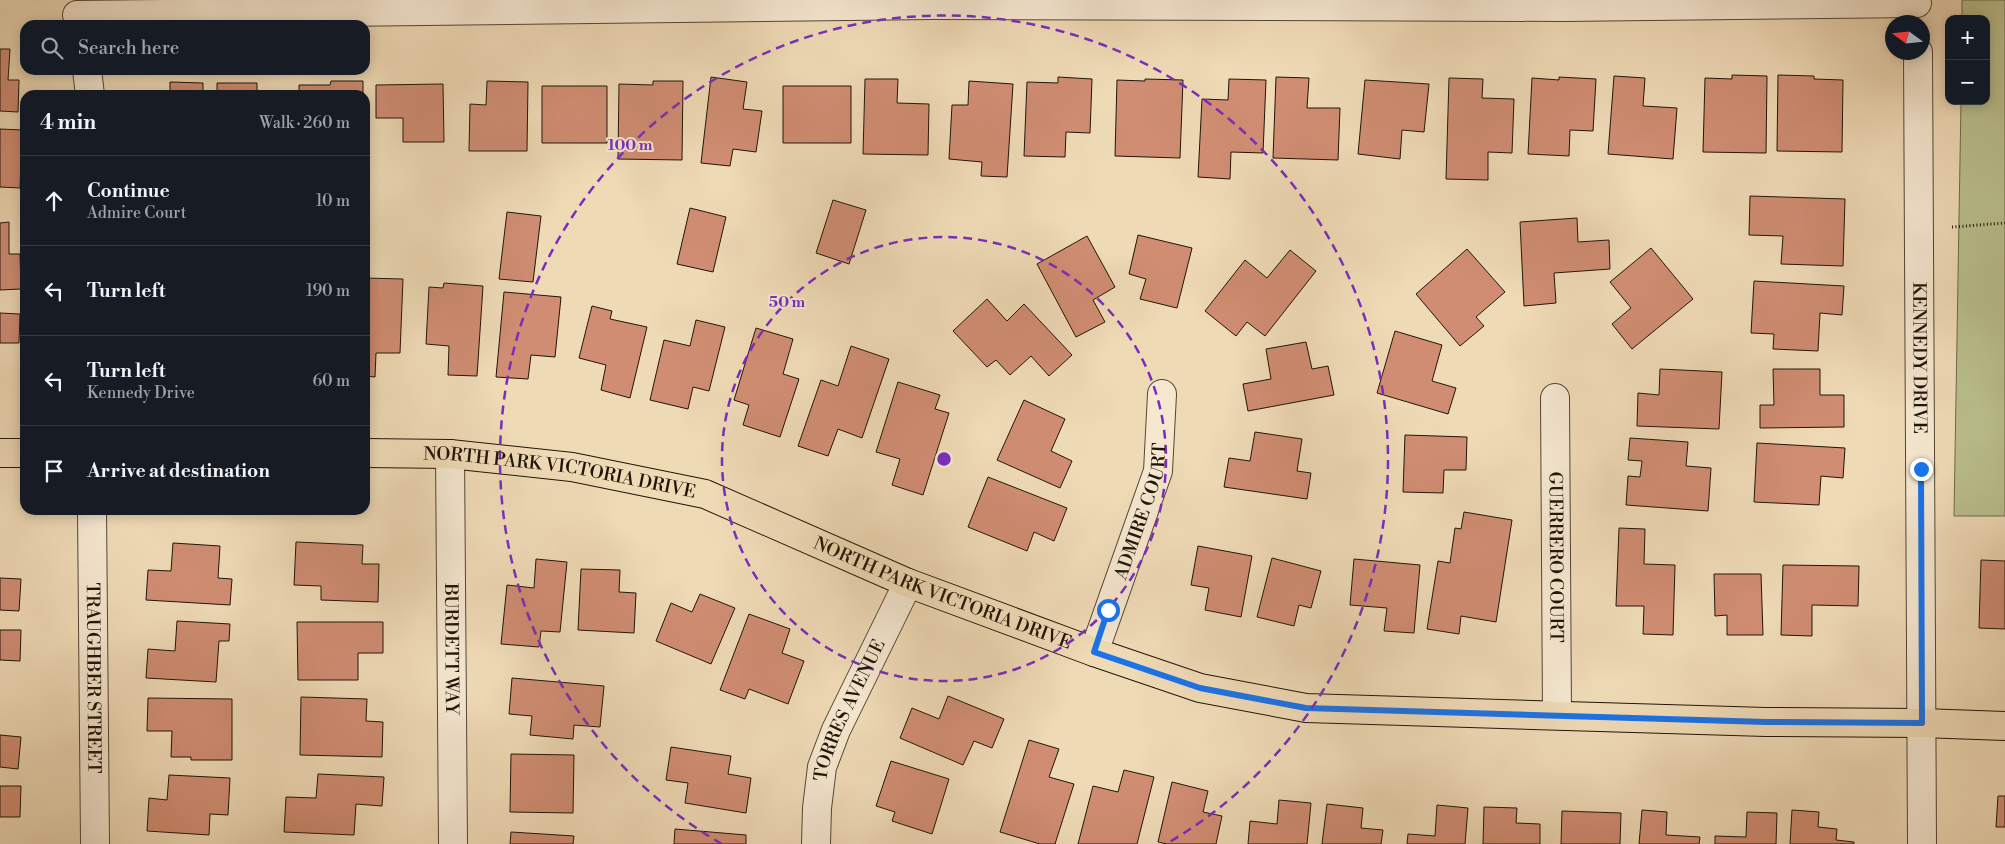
<!DOCTYPE html>
<meta charset="utf-8">
<style>
body{margin:0;font-family:"Libre Bodoni",serif;background:#20242c;color:#f1f3f6}
.controls{position:absolute;right:15px;top:15px;display:grid;overflow:hidden;border-radius:10px;box-shadow:0 2px 12px #0003}
.controls button{width:45px;height:45px;display:grid;place-items:center;padding:0;border:0;border-bottom:1px solid #363941;background:#171b24;color:#f1f3f6;font:25px sans-serif}
.compass{position:absolute;left:1885px;top:15px;width:45px;height:45px;border-radius:50%;background:#171b24;box-shadow:0 2px 12px #0003;rotate:285deg}
.stop{position:absolute;width:15px;height:15px;margin:-11px;border:4px solid #1a73e8;border-radius:50%;background:#fff}
.stop.end{background:#1a73e8;border-color:#fff;box-shadow:0 1px 5px #0008}
.list{margin:0;padding:0;list-style:none}
h2{display:flex;justify-content:space-between;align-items:center;height:65px;margin:0;padding:0 20px;font-size:21px}
h2 small{font-size:16px;font-weight:400;color:#9ea1a6}
.list li{display:grid;grid-template-columns:32px 1fr auto;gap:15px;align-items:center;box-sizing:border-box;height:90px;padding:0 20px;border-top:1px solid #363941}
.list b{display:block;font-size:19px;white-space:nowrap}
.list p{margin:0;font-size:16px;white-space:nowrap;color:#9ea1a6}
.list em{font-size:16px;font-style:normal;color:#9ea1a6}
.icon{flex:none;width:28px;height:28px;fill:none;stroke:currentColor;stroke-width:2;stroke-linecap:round;stroke-linejoin:round}
.map{position:relative;flex:none;width:2005px;height:844px;overflow:hidden}
.search{position:absolute;background:#171b24;box-shadow:0 2px 12px #0003;left:20px;top:20px;width:350px;height:55px;display:flex;align-items:center;gap:12px;box-sizing:border-box;padding:0 18px;border-radius:15px;color:#9ea1a6;font-size:19px}
.panel{position:absolute;background:#171b24;box-shadow:0 2px 12px #0003;left:20px;top:90px;width:350px;height:425px;border-radius:15px}
.map>svg:first-child{display:block}
.green{fill:#babf8d;stroke:#6d6a4a}
.building{fill:#d08d73;stroke:#201508}
.lines{fill:none;stroke-linecap:round;stroke-linejoin:round}
.minor-casing{stroke:#544634;stroke-width:30}
.major-casing{stroke:#201508;stroke-width:30}
.path{stroke:#201508;stroke-width:3;stroke-dasharray:1 2.5;stroke-linecap:butt}
.minor{stroke:#f5e7d0;stroke-width:28}
.major{stroke:#efdab6;stroke-width:28}
.route{stroke:#1a73e8;stroke-width:6}
.ring{fill:none;stroke:#7b2cbf;stroke-width:2.5;stroke-dasharray:9 6}
.labels{text-anchor:middle;dominant-baseline:central;stroke-width:4;stroke-linejoin:round;paint-order:stroke}
.street-label{font-size:18px;fill:#201508;stroke:#f5e7d0}
.centre{fill:#7b2cbf;stroke:#f5e7d0;stroke-width:2.5}
.ring-label{font-size:15px;text-anchor:middle;font-weight:bold;fill:#7b2cbf;stroke:#f5e7d0;stroke-width:4;stroke-linejoin:round;paint-order:stroke}
</style>
<div class="map">
<svg width="2005" height="844" viewBox="0 0 2005 844">
<rect width="100%" height="100%" fill="#efdab6"/>
<filter id="stains"><feTurbulence type="fractalNoise" baseFrequency=".004" numOctaves="4"/><feColorMatrix values="0 0 0 0 .2 0 0 0 0 .09 0 0 0 0 .02 0 0 0 .5 -.17"/></filter>
<radialGradient id="worn" r=".72"><stop offset=".6" stop-color="#630" stop-opacity="0"/><stop offset="1" stop-color="#630" stop-opacity=".3"/></radialGradient>
<path class="green" d="M1962,0H2005V516H1954L1961,101H1986V19H1962Z"/>
<path class="building" d="M0,49H10L8,80H19L18,112L0,111Z
M1732,75L1767,76L1766,153L1703,152L1705,78L1732,79Z
M1778,75L1814,76V79L1843,80L1842,152L1777,151Z
M1614,76L1645,78L1643,106L1677,108L1673,159L1608,154Z
M711,77L747,82L743,109L762,111L756,152L733,149L730,166L701,163Z
M1058,77L1092,79L1090,133L1066,132L1065,157L1024,156L1027,82L1058,83Z
M1276,77L1309,78L1307,108H1340L1338,160L1273,158Z
M1559,77L1596,79L1593,131L1570,130L1569,156L1528,154L1532,78L1559,80Z
M1449,78L1483,79L1482,98L1514,99L1512,153L1488,152V180L1446,179Z
M865,79H898L897,103L929,104L928,155L863,154Z
M1145,79L1183,80L1180,158L1115,156L1117,80L1145,81Z
M1229,79L1266,80L1263,153L1231,152L1230,179L1198,177L1202,99L1228,100Z
M1365,80L1429,84L1424,132L1402,130L1400,159L1358,154Z
M331,81H363V95H299V85H330Z
M487,81L528,82L527,151H469L470,104L486,105Z
M653,81H683L682,160L618,159L619,84L653,85Z
M969,81L1013,84L1007,177L981,176L982,162L949,159L952,105H968Z
M170,82L203,83V95H170Z
M217,83H257V95H217Z
M443,84L444,142H403V118H376V85Z
M542,86H607V143H542Z
M783,86H851V143H783Z
M0,129L22,130L20,188L0,187Z
M1750,196L1845,199L1843,266L1781,264L1783,236L1749,235Z
M833,200L866,210L849,264L816,253Z
M690,208L726,217L713,272L677,264Z
M507,212L541,216L533,282L499,279Z
M1577,218L1578,242L1609,240L1610,269L1554,273L1556,303L1524,306L1520,222Z
M9,222V254H20L21,289L0,290V223Z
M1138,235L1192,248L1177,308L1140,299L1146,279L1129,274Z
M1087,236L1115,287L1093,300L1105,322L1076,337L1037,264Z
M1651,248L1693,299L1632,349L1612,324L1631,308L1610,282Z
M1467,249L1505,292L1476,317L1484,326L1460,346L1416,294Z
M1290,250L1316,271L1265,336L1247,322L1236,336L1205,311L1245,260L1267,278Z
M365,278L403,279L400,353H376L375,377L365,376Z
M1754,281L1844,286L1842,315L1820,313L1818,351L1773,349L1774,334L1751,333Z
M444,283L483,286L477,376L448,375L449,346L426,344L429,287L443,288Z
M504,292L561,297L555,357L531,355L528,379L496,377Z
M987,299L1007,321L1024,304L1072,355L1049,376L1031,356L1010,375L996,360L987,367L953,331Z
M592,306L612,311L610,319L647,327L630,398L601,390L606,365L579,358Z
M0,313L20,314L19,343H0Z
M696,320L725,327L709,391L693,387L688,409L650,400L664,340L690,346Z
M756,328L793,339L783,374L799,379L780,437L743,425L749,405L734,400Z
M1395,331L1442,345L1432,381L1456,388L1448,414L1377,393Z
M1306,342L1312,369L1328,366L1334,395L1248,411L1243,384L1271,379L1266,349Z
M851,346L889,359L862,438L838,429L828,456L798,446L821,380L838,386Z
M1660,369L1722,372L1719,429L1637,426L1638,393L1659,395Z
M1773,369H1820V395H1844V427L1760,428V405H1774Z
M898,382L940,395L935,409L949,413L923,495L892,485L900,459L876,452Z
M1024,400L1065,419L1051,451L1072,461L1060,488L997,460Z
M1255,432L1302,439L1297,471L1311,473L1307,499L1224,487L1229,458L1250,461Z
M1405,435L1467,437L1466,470H1444L1443,493L1403,492Z
M1630,438L1688,442L1686,466L1711,468L1708,511L1626,505L1628,476L1640,477L1642,461L1628,460Z
M1757,443L1845,448L1843,478L1821,476L1819,505L1754,502Z
M988,477L1067,508L1054,541L1034,532L1027,551L968,527Z
M1464,512L1512,520L1496,622L1461,616L1459,634L1427,629L1438,561L1450,563L1455,528L1461,529Z
M1619,528L1645,529L1644,564L1675,565L1673,635L1643,634L1644,606H1616Z
M296,542L363,545L362,564H379L378,602L321,600V586L294,585Z
M173,543L220,546L218,578L232,579L230,605L146,600L148,570L171,571Z
M1198,546L1252,556L1241,617L1205,610L1209,588L1191,585Z
M1272,558L1321,571L1311,608L1299,605L1294,626L1257,617Z
M536,559L567,562L560,632L541,631L539,647L501,644L507,585L534,588Z
M1354,559L1420,565L1414,633L1384,631L1387,608L1350,605Z
M1981,560L2005,561V629L1979,628Z
M1783,565L1859,566L1858,606L1812,605V636L1781,635Z
M581,569L620,570L619,592L636,593L634,633L578,630Z
M1714,574H1761L1763,635H1727V615L1715,616Z
M0,578L21,579L19,611L0,610Z
M700,594L735,608L711,664L656,641L671,603L692,612Z
M749,614L790,629L782,653L804,661L788,704L749,689L745,699L720,690Z
M177,621L230,624L229,641H219L216,682L146,678L148,649L175,651Z
M297,622H383V653H358V680H298Z
M0,630H21L20,661L0,660Z
M512,678L604,686L600,727L574,725L573,739L530,735L532,716L509,714Z
M948,696L1004,719L992,748L974,741L963,765L900,738L912,708L939,719Z
M301,697L367,699L366,721L383,722L382,757L300,755Z
M148,698L232,699V760H191V757H171L172,731H147Z
M0,735L21,737L18,769L0,767Z
M1029,740L1059,749L1049,777L1074,784L1055,844H1040L1000,832Z
M671,747L731,756L728,774L751,778L746,813L685,803L688,783L666,780Z
M511,754L574,755L573,813L510,812Z
M891,761L949,779L932,834L892,821L895,812L876,806Z
M1124,770L1154,777L1137,844H1078L1093,786L1118,792Z
M318,774L384,777L382,806L356,804L354,835L284,832L286,797L316,798Z
M169,775L230,778L228,815L210,814L209,835L147,831L149,798L167,800Z
M1172,782L1208,791L1203,812L1222,816L1216,844H1167L1158,842Z
M0,786H21L20,817H0Z
M1998,796H2005V827H1996Z
M1279,800L1311,803L1307,844H1248L1250,821L1277,824Z
M1327,804L1363,808L1361,828L1383,830L1381,844H1322Z
M1437,805L1468,808L1465,844H1407L1408,834L1435,836Z
M1484,807L1517,808L1516,823L1540,824V844H1483Z
M1642,810L1667,812L1666,835L1700,837L1699,844H1639Z
M1792,810L1819,812L1818,827L1837,829L1836,840L1854,842V844H1790Z
M1562,811L1621,813L1620,844H1561Z
M1747,812L1777,813L1776,844H1715V836L1746,837Z
M675,829L746,835V844H674Z
M511,832L574,836L573,844H510Z"/>
<g class="lines">
<defs>
<g id="minor">
<path d="M77,15L933,5L1564,7L1917,3"/>
<path id="s1" d="M1918,52L1922,844"/>
<path d="M87,70L90,95"/>
<path id="s2" d="M1555,398L1557,715"/>
<path id="s3" d="M450,454L453,844"/>
<path id="s4" d="M92,510L95,844"/>
<path id="s5" d="M1094,652L1158,471L1162,394"/>
<path id="s6" d="M816,844L817,808L822,767L836,730L908,583"/>
</g>
<g id="major">
<path d="M0,453H25"/>
<path id="s7" d="M365,453L450,454L572,467L705,494L908,583L1094,652L1200,688L1306,708L1766,722L1922,723L2005,726"/>
</g>
</defs>
<use href="#minor" class="minor-casing"/>
<use href="#major" class="major-casing"/>
<path class="path" d="M1952,227L2005,223"/>
<use href="#minor" class="minor"/>
<use href="#major" class="major"/>
</g>
<g class="lines">
<path class="route" d="M1108,610L1094,652L1200,688L1306,708L1766,722L1922,723L1921,469"/>
</g>
<g class="ring">
<circle cx="944" cy="459" r="222"/>
<path d="M722 844A444 444 0 1 1 1166 844"/>
</g>
<g class="labels">
<g class="street-label">
<text stroke="none"><textPath href="#s1" startOffset="306">KENNEDY DRIVE</textPath></text>
<text stroke="none"><textPath href="#s7" startOffset="196">NORTH PARK VICTORIA DRIVE</textPath></text>
<text stroke="none"><textPath href="#s5" startOffset="149">ADMIRE COURT</textPath></text>
<text stroke="none"><textPath href="#s2" startOffset="159">GUERRERO COURT</textPath></text>
<text stroke="none"><textPath href="#s7" startOffset="601">NORTH PARK VICTORIA DRIVE</textPath></text>
<text stroke="none"><textPath href="#s3" startOffset="195">BURDETT WAY</textPath></text>
<text stroke="none"><textPath href="#s4" startOffset="168">TRAUGHBER STREET</textPath></text>
<text stroke="none"><textPath href="#s6" startOffset="140">TORRES AVENUE</textPath></text>
</g>
</g>
<circle cx="944" cy="459" r="8" class="centre"/>
<g class="ring-label">
<text x="630" y="150">100 m</text>
<text x="787" y="307">50 m</text>
</g>
<rect width="100%" height="100%" filter="url(#stains)"/>
<rect width="100%" height="100%" fill="url(#worn)"/>
</svg>
<div class="controls">
<button>+</button>
<button>−</button>
</div>
<svg class="compass" viewBox="-18 -18 36 36"><path d="M0-13l5 13h-10z" fill="#e53935"/><path d="M0 13l5-13h-10z" fill="#9ea1a6"/></svg>
<div class="stop" style="left:1108px;top:610px"></div>
<div class="stop end" style="left:1921px;top:469px"></div>
<div class="search"><svg class="icon" aria-label="search" viewBox="0 0 24 24"><circle cx="10" cy="10" r="6"/><path d="M15 15l6 6"/></svg>Search here</div>
<section class="panel">
<h2>4 min<small>Walk · 260 m</small></h2>
<ul class="list">
<li><svg class="icon" aria-label="ahead" viewBox="0 0 24 24"><path d="M12 20V5M6 11l6-6 6 6"/></svg><div><b>Continue</b><p>Admire Court</p></div><em>10 m</em></li>
<li><svg class="icon" aria-label="left" viewBox="0 0 24 24"><path d="M17 20v-9H6M10 6l-5 5 5 5"/></svg><div><b>Turn left</b></div><em>190 m</em></li>
<li><svg class="icon" aria-label="left" viewBox="0 0 24 24"><path d="M17 20v-9H6M10 6l-5 5 5 5"/></svg><div><b>Turn left</b><p>Kennedy Drive</p></div><em>60 m</em></li>
<li><svg class="icon" aria-label="arrive" viewBox="0 0 24 24"><path d="M6 21V4h12l-3 4 3 4H6"/></svg><div><b>Arrive at destination</b></div></li>
</ul>
</section>
</div>
